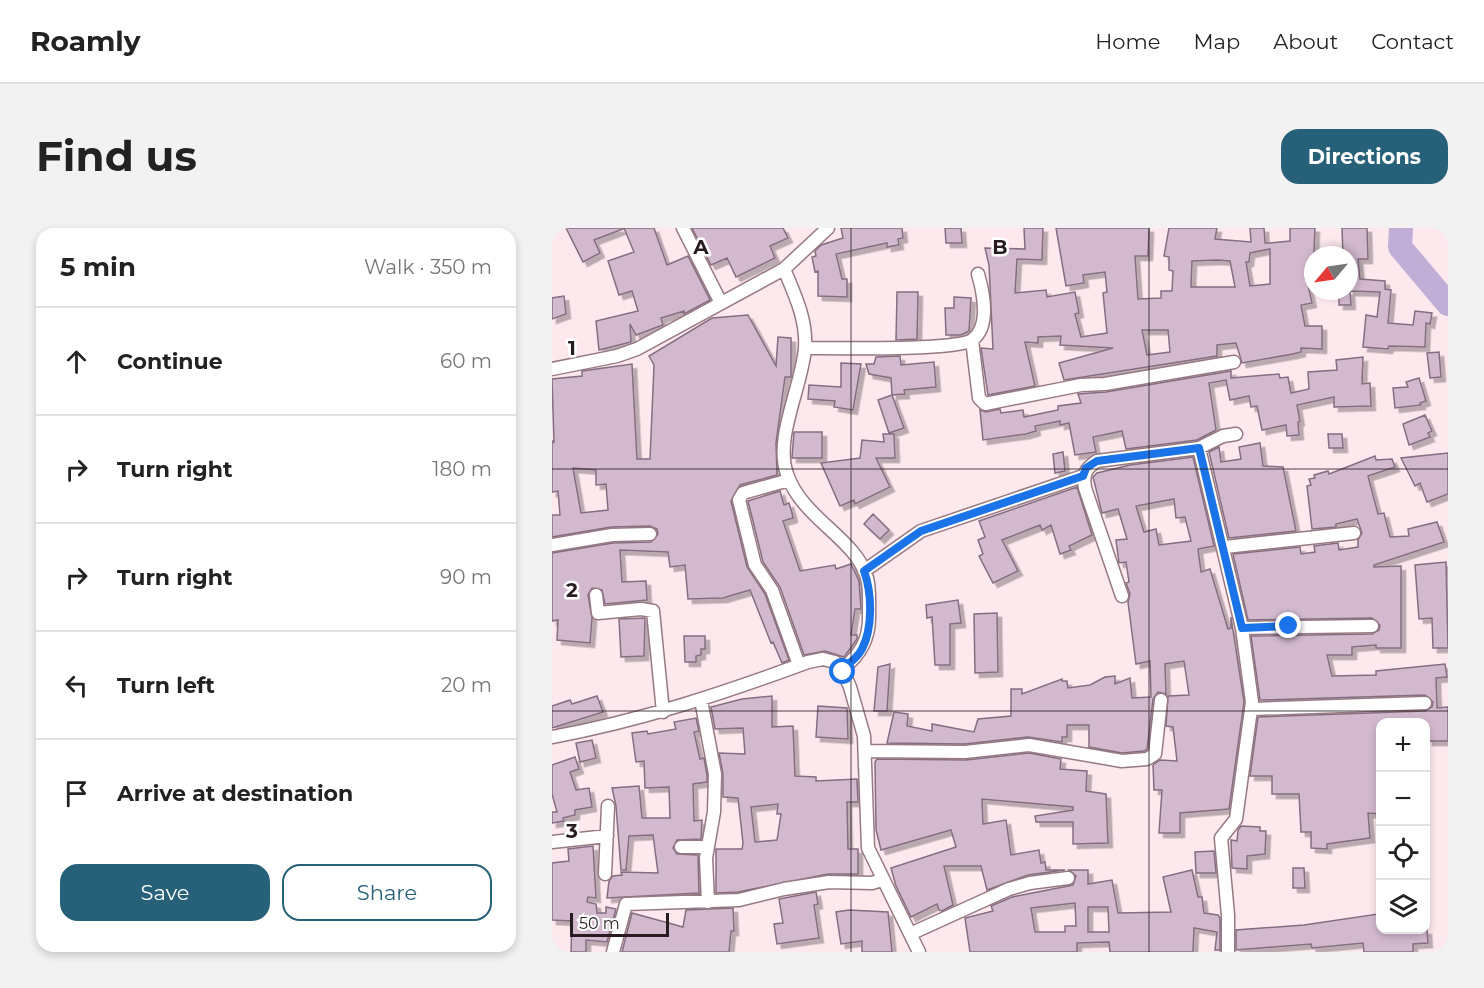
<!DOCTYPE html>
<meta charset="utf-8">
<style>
body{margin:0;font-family:Montserrat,sans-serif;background:#f2f2f2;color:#222}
.controls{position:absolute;right:18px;bottom:18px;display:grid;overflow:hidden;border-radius:12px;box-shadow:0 3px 9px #0003}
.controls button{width:54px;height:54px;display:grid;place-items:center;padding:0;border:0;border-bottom:2px solid #e0e0e0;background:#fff;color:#222;font:30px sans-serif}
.compass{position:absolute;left:752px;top:18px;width:54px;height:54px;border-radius:50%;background:#fff;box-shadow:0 3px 9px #0003;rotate:241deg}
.scale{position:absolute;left:18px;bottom:15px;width:99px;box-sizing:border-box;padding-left:6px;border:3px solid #281c20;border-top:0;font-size:16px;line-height:21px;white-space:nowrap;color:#281c20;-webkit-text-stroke:4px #fff;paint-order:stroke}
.stop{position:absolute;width:18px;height:18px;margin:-14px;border:4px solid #1a73e8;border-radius:50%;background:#fff}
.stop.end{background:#1a73e8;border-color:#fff;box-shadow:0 2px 6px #0008}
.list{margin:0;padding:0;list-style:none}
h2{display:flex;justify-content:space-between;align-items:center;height:78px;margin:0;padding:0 24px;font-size:26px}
h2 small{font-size:20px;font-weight:400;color:#767676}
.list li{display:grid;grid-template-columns:39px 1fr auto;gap:18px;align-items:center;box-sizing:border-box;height:108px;padding:0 24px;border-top:2px solid #e0e0e0}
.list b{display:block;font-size:22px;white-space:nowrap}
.list em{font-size:20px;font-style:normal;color:#767676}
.actions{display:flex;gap:12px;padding:18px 24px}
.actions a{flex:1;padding:14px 0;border:2px solid #266179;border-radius:18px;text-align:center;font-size:21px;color:#266179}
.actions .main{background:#266179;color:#fff}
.icon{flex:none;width:33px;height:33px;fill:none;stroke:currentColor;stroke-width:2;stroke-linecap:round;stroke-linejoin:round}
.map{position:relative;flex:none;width:896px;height:724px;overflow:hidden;border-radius:18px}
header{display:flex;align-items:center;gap:36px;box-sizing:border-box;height:84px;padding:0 30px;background:#fff;border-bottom:2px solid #e0e0e0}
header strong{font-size:28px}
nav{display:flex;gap:33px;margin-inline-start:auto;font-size:21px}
.intro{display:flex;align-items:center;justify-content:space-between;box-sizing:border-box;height:144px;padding:0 36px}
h1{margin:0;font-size:42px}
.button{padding:15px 27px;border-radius:18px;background:#266179;color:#fff;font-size:21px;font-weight:700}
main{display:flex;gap:36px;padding:0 36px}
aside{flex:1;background:#fff;border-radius:18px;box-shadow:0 3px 9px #0003}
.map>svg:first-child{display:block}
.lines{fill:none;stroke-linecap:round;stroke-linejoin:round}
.river{stroke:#c0aed6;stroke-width:24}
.building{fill:#d3b9ce;stroke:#856e81;stroke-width:1.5;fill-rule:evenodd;filter:url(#shadow)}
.minor-casing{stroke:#977982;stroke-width:15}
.minor{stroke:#fff;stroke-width:12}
.route{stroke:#1a73e8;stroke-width:8}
.grid{fill:none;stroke:#281c20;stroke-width:1.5;stroke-opacity:0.55}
.grid-label{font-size:20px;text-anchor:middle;font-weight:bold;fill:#281c20;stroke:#fff;stroke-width:5;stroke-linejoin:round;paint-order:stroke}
</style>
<header>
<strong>Roamly</strong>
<nav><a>Home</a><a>Map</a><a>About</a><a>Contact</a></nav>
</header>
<div class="intro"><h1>Find us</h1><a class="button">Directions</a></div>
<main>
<aside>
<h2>5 min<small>Walk · 350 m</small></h2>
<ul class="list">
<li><svg class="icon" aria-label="ahead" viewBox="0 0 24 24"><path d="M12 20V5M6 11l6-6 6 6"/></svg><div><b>Continue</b></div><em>60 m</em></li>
<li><svg class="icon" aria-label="right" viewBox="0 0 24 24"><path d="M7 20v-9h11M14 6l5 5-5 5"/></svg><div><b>Turn right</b></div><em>180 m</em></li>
<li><svg class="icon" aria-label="right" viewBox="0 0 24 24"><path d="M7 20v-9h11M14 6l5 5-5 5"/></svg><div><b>Turn right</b></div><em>90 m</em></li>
<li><svg class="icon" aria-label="left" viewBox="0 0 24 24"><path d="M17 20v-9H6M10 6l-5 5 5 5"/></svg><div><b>Turn left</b></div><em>20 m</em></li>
<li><svg class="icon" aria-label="arrive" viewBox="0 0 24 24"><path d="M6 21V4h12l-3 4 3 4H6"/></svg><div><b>Arrive at destination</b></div></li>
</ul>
<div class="actions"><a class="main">Save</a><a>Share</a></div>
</aside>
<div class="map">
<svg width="896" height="724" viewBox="0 0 896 724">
<defs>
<filter id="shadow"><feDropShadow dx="4.5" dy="4.5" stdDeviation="0" flood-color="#0004"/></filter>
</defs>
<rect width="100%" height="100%" fill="#fde8ee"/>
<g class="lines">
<path class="river" d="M849,0L848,19L896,76"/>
</g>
<path class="building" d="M14,0H71V1L42,12L48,25L31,34Z
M72,0H102L115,37L136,28L158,72L132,86V83L109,90L111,97L84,107L78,96L79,114L47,122L44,93L86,83L80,63L67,67L56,33L82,24Z
M140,0H231L236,10L218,18L223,30L184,49L175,30L159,37Z
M289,0H350L351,10L346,11L347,17L335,19V15L284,26L290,51H295V69L266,68V43L263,44L260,29L264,28L263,23L269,17L291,10Z
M393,0H409L410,15H394Z
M472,0H491L490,32L465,31L463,65L494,62L495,69L523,64L527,85L523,86L529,109L555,105L551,65L555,64L553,44L531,47L532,55L514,58L504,0H597L596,28H583L586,71L609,70V63H620L621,43L617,42V29L612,28L617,0H665L663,11L699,14L698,0H712L713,15H718L738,13V0H763L761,48H754L760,75L749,77L753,98H770V121L749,120V124L741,126L690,135L684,115L665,117V128L512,152L507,135L561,120L508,117L509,108L486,109V115L473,114L483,158L436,167L429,120L441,121L437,37L433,20L473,21ZM718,21V56L698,58L694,34H697L698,25ZM666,32L678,33L683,59H639L640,33ZM590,102H616L618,124L595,127Z
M790,0H815L816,31H806L808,51L833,53V61L839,62L836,95L861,97L863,83L880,85L878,96L874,95L873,119L837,118L836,121L811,119L814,87L825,89L828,64L798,63L799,77H787V63H797V27H791Z
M345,64H366L365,111L344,112Z
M12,68L14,86L0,91V70Z
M402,69L419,70L417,103L409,107H394L393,80H402Z
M196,87L224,138L226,109L239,110V149H233L224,215L225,247L188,257L179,273L195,339L213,366L237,432L230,435L221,414L219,415L198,362L171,370L136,371L133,337L118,339L116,324L68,322L70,354L94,353L95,372L53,376L50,362L40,360L36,367L40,390L38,415L5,412L6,392L0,393V325L61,315L99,314L106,306L105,301L98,298L59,299L0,309V287H8L6,263L0,264V213L2,214L0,151L30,148V143L80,136L85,231H98L102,137L97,128L160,90ZM21,240L44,242V257L54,256L56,282L29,285Z
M887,124L889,149L878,150L875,125Z
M348,128L349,137L382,134L384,159L352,162L353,166L340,167L339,150L317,146L314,136H322L324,129Z
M811,129L810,156L818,155L819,178L782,179V169L745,177L748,193L746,194L747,207L735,208L734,197L710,202L705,178L699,179L697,168L678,172L674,152L657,155L664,202L645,212L574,221L570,203L541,209L544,224L523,227L517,195L508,197V193L483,198L484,203L474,206L431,212L428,182L434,184L448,181L449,185L471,182L472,189L506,182V178L529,175L526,166L554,164L679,143V150L727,146L728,150L736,149L739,165L757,161L756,144L785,142L784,132Z
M289,135L309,136L301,182L282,179L283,173L256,171L257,157L289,159Z
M867,150L874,173L868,175L869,177L843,180L841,160L856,159L854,154Z
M340,167L352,200L337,205L326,172Z
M873,187L880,203L876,205L878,209L857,217L851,196Z
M242,204H270V230H240Z
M331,206H342L343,230H324L338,259L303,276L302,272L288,278L269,235L308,230L310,212L332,214Z
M776,206H790L791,220H777Z
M708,215L711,238L731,239L744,303L677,310L657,224L667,219L669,234L689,231L687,219Z
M511,224L513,243L503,245L501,226Z
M896,225V266L875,274L868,255L863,258L849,230Z
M823,228L824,232L840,231L843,239L816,248L826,286L832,285L838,309L857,308L856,301L885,294L892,314L822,337V339L849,338V420H824V417L800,419V427H775L780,448L824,447V443L893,436L895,449L884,450L885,480L896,479V513H876L873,495H828V586L816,585L818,610L775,616V621L759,620V604H749L747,566H720V548H698L706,489L873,483L880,479L881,474L873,467L708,472L699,408L820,406L827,402L828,397L820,390L696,392L681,326L748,319L749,326L763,324L762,318L786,315L787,322L806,319V312L810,305L805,291L784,296V299L760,301L755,258L759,257L757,251L763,250L762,247L776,243L777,246Z
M641,229L662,318L646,321L649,344L658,341L676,401L679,400V389L692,474L677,581L628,585V605H607L610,562H602L601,537L608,532L625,533L621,499L614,498L616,468L637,467L632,433L613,436L614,466L606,464L601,471L595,521L592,523L570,525L537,519V497H515V509H510V514L476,509L413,516L335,515L342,484L356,486L355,498L380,503V496L422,504L426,491L459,488V461H470V466L510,451V453H515L516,460L538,457L553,449L563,448V456L578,450L580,470L599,469L598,433L584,436L576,374L578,366L574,355L577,354L574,334L567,335L564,312L575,311L566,281L550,285L541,249L545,245L578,237ZM622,271L624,290L633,289L639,313L607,317L604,301L592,304L584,278Z
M525,259L540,307L517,318L519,322L508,326L499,297L490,302L488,297L450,312L466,343L441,355L427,328L431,326L426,312L433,309L427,293Z
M228,263L232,277L237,275L240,285L241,290L231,293L248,343L283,337L284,341L299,336L307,353L309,381H303L299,407H305V411L292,429L273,423L252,427L228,359L211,334L196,273Z
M321,286L337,302L328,311L312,296Z
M894,334L896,420H881L880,390L867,391L863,337Z
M406,372L409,395L398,396V437H383L380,389L375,390L374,377Z
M445,385L446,444L423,445L422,386Z
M93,390L92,428L69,429L67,391Z
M132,408H153V421H149V427L144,428V434H133Z
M338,436L335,483H322L326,439Z
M45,468L51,484L0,500V478L18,472L20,476Z
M220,468V499L241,498L243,548L264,549V553L305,551L306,574H295L296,621H306V646H276L186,664L164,665V621H190L191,615L186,570L171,569V546L167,525L193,526L191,500L163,501L159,479L190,471ZM226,576L225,586H229L225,612L203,614L199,579Z
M266,478L295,480L296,511L264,509Z
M144,490L147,503L142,504L148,531L152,530L155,547V554L141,556L142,593L150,592L149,611L125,612L121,620L125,626L146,627L147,665L55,670L57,653L61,648L70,647L69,644L106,645L101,607L77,608L74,642H69L64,578L60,560L87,558L90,590H118L117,559L93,560L92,533L84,534L80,505L95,503L96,506L124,501L122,494Z
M40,512L44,530L28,534L24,515Z
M477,525L509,531L508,541L535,543L534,563L554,566L556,615L521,616V594H484L483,588L521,582V579L430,571L431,596L454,592L459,627L487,622L489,635L493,634L494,642H513L476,647L435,662L429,638H392L401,677L390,683L387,682L385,676L359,689L344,658L339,640L404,619L399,602L329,622L324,602L323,534L325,531L414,532Z
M23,529L27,541L18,544L24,562L37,560L40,579L23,582V587L11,590L12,593L0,595V584H5L0,566V537Z
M689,598L708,599V603H714L713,626L695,628V641L680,640L679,612L685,613L686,602Z
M41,618L44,670L36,669L35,674L44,676L45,685H54V679L64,681L55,714L34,712V724H19L20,693L0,692V635L17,633L16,621Z
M662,623L664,645H644L643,624Z
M741,640H752L753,660H741Z
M517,642H536V656L560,652L566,685L619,684L611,649L640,642L646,669H650L652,685L666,687L668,690V722H663L665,704L642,700L641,724H558L557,714L525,715V724H418L413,690L441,683L439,678L460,669L521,657L524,648ZM523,675L524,698H513V704H483L479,680ZM536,679H556L557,704H536Z
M264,664L266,676L262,677L267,710L225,716L222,696L231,695L227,671Z
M181,680L182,703H179L177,724H70L80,685L131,699L134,682Z
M297,682L336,684L340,724H310V713L289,716L284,684Z
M826,686L828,702H875L876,715L861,716V724H812L811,715L760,720L759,716L684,722V702L752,697Z"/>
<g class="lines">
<defs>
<path id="minor" d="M131,0L169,75
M232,41C243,67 255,92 253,120C250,159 222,210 235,246C250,291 304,310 315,350C318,361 317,375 317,386C318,410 309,427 290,441
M420,112L427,170L433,176L529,157L553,156L682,134
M253,120C281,120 403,123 420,112C439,99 431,63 426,46
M0,141L65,128L85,121L232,41L276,0
M647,220L690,400L700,474L684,591L669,610L676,687V724
M237,252L191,265L187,272L203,337L220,362L247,437
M0,317L60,307L98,306
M673,319L802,305
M312,343L369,303L531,248
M44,367L46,385L89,381L101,383L111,484
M570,368L533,260C531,246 533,241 545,233L647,220L671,208L684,206
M690,400L820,398
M149,472L163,546L162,584L154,630L156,674
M700,481L873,475
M0,509C88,493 172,465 256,434L271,431L283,434L290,441L298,459L312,508L316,620L367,724
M313,523L413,524L477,517L570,533L595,531L603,526L609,472
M0,614L55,608
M129,619H156
M53,646L56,578
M358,706L457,661L478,655L516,650
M61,724L74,676L187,672L232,661L277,654L320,655L330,652"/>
</defs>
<use href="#minor" class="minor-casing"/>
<use href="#minor" class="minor"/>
</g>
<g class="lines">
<path class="route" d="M291,444L290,441C297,436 306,429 310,421C321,400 320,365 312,343L369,303L531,248L534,240L545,233L647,220L690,400L737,398"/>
</g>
<path class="grid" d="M299,0V724M597,0V724M0,241H896M0,483H896"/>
<g class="grid-label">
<text x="149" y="26">A</text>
<text x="448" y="26">B</text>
<text x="20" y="127">1</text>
<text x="20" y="369">2</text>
<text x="20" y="610">3</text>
</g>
</svg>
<div class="controls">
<button>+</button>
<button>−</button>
<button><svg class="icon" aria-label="locate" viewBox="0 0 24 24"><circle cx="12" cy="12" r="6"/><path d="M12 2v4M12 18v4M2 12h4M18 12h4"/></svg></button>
<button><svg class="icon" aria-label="layers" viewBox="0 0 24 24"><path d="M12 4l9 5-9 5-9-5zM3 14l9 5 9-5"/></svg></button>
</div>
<svg class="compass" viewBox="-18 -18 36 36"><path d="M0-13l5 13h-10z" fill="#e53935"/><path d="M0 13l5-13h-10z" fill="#767676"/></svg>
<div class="scale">50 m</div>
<div class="stop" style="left:291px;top:444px"></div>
<div class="stop end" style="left:737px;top:398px"></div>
</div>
</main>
